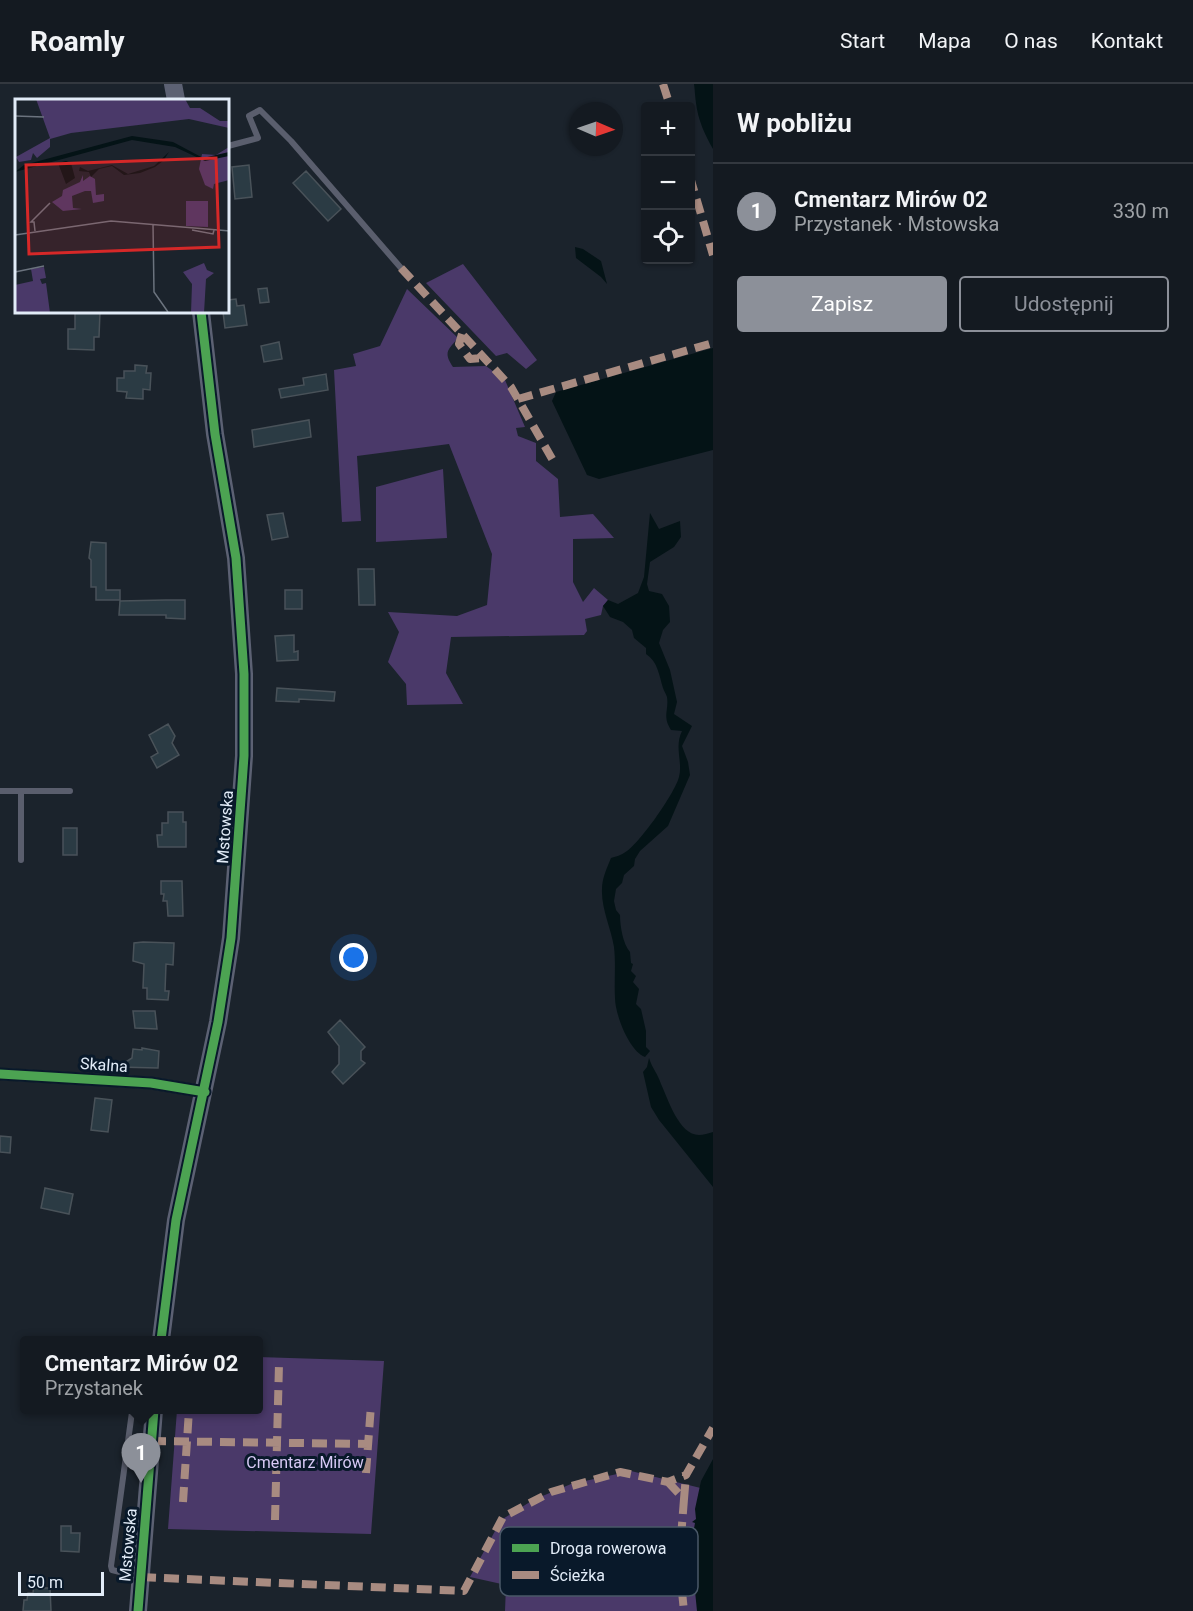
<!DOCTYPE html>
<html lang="pl">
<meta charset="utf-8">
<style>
body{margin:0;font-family:Roboto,sans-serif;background:#1d232a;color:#f1f3f6}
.controls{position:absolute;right:18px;top:18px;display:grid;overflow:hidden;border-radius:6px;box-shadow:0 2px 4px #0004}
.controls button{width:54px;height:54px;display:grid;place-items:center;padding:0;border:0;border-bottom:2px solid #33383f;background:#141a21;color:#f1f3f6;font:30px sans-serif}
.compass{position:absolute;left:569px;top:18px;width:54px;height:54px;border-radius:50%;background:#141a21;box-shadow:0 2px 4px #0004;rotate:92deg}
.scale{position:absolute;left:18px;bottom:15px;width:86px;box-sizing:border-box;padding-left:6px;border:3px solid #e2ecf8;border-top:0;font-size:16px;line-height:21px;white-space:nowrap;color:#e2ecf8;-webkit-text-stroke:4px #09192a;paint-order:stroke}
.you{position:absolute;left:354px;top:874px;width:21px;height:21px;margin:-15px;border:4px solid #fff;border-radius:50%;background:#1a73e8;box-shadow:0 0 0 9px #1a73e833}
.badge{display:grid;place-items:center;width:39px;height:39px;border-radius:50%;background:#8c9099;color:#fff;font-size:20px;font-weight:700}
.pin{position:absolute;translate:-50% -50px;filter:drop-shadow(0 2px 3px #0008)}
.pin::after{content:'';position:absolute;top:32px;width:21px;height:18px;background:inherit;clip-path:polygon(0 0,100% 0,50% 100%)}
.popup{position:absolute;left:20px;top:1252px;width:243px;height:78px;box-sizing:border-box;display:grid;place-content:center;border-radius:6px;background:#141a21;filter:drop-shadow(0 2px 4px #0005);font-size:20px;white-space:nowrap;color:#9da1a5}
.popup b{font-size:22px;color:#f1f3f6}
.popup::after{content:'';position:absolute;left:50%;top:100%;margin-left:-12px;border:12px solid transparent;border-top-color:#141a21}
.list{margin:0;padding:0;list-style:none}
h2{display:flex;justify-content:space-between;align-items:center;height:78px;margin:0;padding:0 24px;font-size:26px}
h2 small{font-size:20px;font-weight:400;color:#9da1a5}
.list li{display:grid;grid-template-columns:39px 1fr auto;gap:18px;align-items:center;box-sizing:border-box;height:96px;padding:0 24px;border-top:2px solid #33383f}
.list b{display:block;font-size:22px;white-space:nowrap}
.list p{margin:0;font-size:20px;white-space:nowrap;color:#9da1a5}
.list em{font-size:20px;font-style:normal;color:#9da1a5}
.actions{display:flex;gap:12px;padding:18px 24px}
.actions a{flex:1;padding:14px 0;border:2px solid #8c9099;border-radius:6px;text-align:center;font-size:21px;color:#8c9099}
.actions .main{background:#8c9099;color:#fff}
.icon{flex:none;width:33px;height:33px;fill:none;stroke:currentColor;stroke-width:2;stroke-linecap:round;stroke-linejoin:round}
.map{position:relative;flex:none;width:713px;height:1527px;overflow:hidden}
header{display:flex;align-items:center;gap:36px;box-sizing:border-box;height:84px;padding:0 30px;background:#141a21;border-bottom:2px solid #33383f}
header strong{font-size:28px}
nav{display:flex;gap:33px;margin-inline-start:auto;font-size:21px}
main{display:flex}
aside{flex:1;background:#141a21}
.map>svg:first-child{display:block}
.green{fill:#4a3969}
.water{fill:#041316}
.building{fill:#2b3b44;stroke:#495259;stroke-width:1.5}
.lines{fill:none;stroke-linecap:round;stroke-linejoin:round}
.lane{stroke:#5a5e6d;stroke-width:6}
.street{stroke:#5a5e6d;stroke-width:12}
.secondary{stroke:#5c6173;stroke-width:18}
.quiet{stroke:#a88b81;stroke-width:8;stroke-dasharray:15 8;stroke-linecap:butt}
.cycleway-casing{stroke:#09192a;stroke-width:13}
.cycleway{stroke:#4ca352;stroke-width:9}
.labels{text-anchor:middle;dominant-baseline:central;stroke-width:6;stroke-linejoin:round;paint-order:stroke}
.street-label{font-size:16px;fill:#e2ecf8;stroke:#09192a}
.park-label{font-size:16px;fill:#d8caf6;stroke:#09192a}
.inset-road{fill:none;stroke:#6b737e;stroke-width:1.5}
.view{fill:#d62828;fill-opacity:0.15;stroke:#d62828;stroke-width:3}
.inset-edge{fill:none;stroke:#e2ecf8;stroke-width:3}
.key{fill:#09192a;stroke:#4a5868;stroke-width:1.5}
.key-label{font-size:16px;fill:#e2ecf8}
</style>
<header>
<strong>Roamly</strong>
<nav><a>Start</a><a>Mapa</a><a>O nas</a><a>Kontakt</a></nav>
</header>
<main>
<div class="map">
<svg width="713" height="1527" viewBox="0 0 713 1527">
<rect width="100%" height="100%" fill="#1b232c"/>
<path class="green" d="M463,180L537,276L526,285L507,269L496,272L426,199Z
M407,205L458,254C448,266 443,268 453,283L486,282L505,296L525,343L516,344L518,352L536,359V377L558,395L560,433L593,430L614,454L573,455V498L583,518L594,504L608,516L603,522L601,531L585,535L587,547L584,551L451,553L446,589L463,620L407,621L406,600L388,578L399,548L388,528L457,532L487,521L492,470L449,360L357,372L361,437L342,438L334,286L356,282L353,270L380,262Z
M443,385L447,454L376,458V403Z
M258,1273L384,1277L371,1450L168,1445L177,1326H258Z
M631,1387L713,1407V1527H505L506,1501L470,1493L501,1436L533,1416L571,1400Z"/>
<path class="water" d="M694,0H713V65C705,51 698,36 696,19C695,13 695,7 694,0Z
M575,163L583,165L601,177L607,200L601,193L576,174Z
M713,264V366L599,395L587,391L552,317L556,308Z
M650,429L659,445L680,437L681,453L674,463L650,478L647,500L649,507L662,510L669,522L670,538L663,546L659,559L670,586L677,618L674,630L692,642L682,662L688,678L690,691L668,742L640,767L635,775L634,782L624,791L622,799L616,805L614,817L616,826L620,831C620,842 623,860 630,868L631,879L633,880L631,887L636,892L633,898L639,905L636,920L641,925L646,947V963L650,967L645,973C629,967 615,930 615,914C614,897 616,881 614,863C611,844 601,824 602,805C602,794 607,784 611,774C615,773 621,771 624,769C638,762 675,709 679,693C683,678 674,663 682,647L671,646C662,632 669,627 667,613C666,610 664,607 663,604C659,591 658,578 646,570V564L634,554L632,546L623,538L610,533L603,522L608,516L618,520L638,509L644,493Z
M649,974C652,984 658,990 661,1000C668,1015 679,1051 699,1051C703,1051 709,1049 713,1048V1103L659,1036L651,1023L643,988L647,983Z
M713,1375V1527H697L694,1497L696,1489L692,1456L695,1439L692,1438L696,1435L695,1425L701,1397Z"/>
<path class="building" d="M249,81L252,113L235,115L232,83Z
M306,87L341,125L328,137L293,99Z
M267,204L269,218L260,219L258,205Z
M236,215L237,222L244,221L247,241L225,244L223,228H228V216Z
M75,228H100L99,253H94V266L68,265V245H75Z
M279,258L282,275L264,278L261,262Z
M135,281L147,282L146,289H151L150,306L143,305V315L126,314L127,308L117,307V294H124V287H135Z
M326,290L328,306L281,314L279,305L304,301L303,294Z
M309,336L311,353L254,363L252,346Z
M283,429L288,453L272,456L267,431Z
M91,458L106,459V506H120V516H96V503H91V476L89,474Z
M358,485H374L375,521H359Z
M285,506H302V525H285Z
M166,516H185V535L166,534V531H119L120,517Z
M294,551V568L298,567V576L277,577L275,552Z
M277,604L335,608L334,617L299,615V618L276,617Z
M168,640L175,652L172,659L179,671L157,684L151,673L158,669L149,651Z
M168,728H183V738H186V763H158L157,751H162V739H168Z
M63,744H77V771H63Z
M161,797H182L183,832H168L167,817H163L164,810H161Z
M143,858L174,859L173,881L166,880L165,907H169L168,916L147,915V904H143L144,880L133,877L134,859Z
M133,927H155L157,945L135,944Z
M340,936L365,963L361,967V976L365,979L343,1000L332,988L339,980V962L328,948Z
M142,964L159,967L158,984L118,983L132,974L133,965L142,966Z
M95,1014L112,1016L108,1048L91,1046Z
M0,1052L11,1053L10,1069L0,1068Z
M45,1104L73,1110L69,1130L41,1124Z
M61,1442H71V1449H80L79,1468L61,1467Z
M34,1500H44V1504H50L51,1527H23L24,1516H27L28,1509H33Z"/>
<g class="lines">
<path class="lane" d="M228,62L258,54L249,32L260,26L291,57L401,184
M0,707H70
M21,776V707
M136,1326L132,1328L111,1482L112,1486L140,1493"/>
<path class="street" d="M0,990L151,999L205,1008"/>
<path class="secondary" d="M173,0L176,16
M161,1256L176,1136L218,938L231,854L244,672V590L236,474L215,350L201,228
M138,1527L154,1326"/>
<path class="quiet" d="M663,0L670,22
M690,93L713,171
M401,184L511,303L555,380
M462,250L459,260L470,275L484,274
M518,315L713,259
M151,1357L368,1360
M366,1389L371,1321
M668,1398L684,1415L686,1391
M684,1415L679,1479L684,1527
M183,1418L189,1326
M275,1436L279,1280
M141,1493L464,1507L503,1433L551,1408L620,1388L668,1398L686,1391L713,1344"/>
<defs>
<path id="cycleway" d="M0,990L151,999L205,1008
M161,1256L176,1136L218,938L231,854L244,672V590L236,474L215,350L201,228
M138,1527L154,1326"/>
</defs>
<use href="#cycleway" class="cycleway-casing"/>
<use href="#cycleway" class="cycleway"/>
</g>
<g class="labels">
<g class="street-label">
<text transform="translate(225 743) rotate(-86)">Mstowska</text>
<text transform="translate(104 981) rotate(4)">Skalna</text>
<text transform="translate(128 1461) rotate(-85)">Mstowska</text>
</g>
<g class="park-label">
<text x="305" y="1378">Cmentarz Mirów</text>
</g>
</g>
<g transform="translate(15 15)">
<rect width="214" height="214" fill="#1b232c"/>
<path d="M21,0H170L175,9H185L205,22H214V29L174,20L56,34L35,40V48L22,59L18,54L16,61L4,63L1,58L35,39ZM214,48V81L199,85L198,90L190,86L184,70L187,55L201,56ZM68,76V82L75,77L80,80L81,96L89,95V102L78,104L76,92H70L57,97L58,109L67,110L48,112L37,103L47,97L48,91L65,83ZM171,102H193V128L171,127ZM189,164L192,171L199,174L191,180L189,214H176L177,185L168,173ZM29,168L31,179L25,180L27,185L31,184L35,214H0V186L18,182L16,170Z" fill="#4a3969"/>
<path d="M117,37L158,43L188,59L214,53V57L190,62L160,48L117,41L0,73L9,66ZM154,53L148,62L140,68L125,74L109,76L97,67L84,70L76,78L74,73L64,72L65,68L73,72L97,66L113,75L139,67ZM51,62L56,64L60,79L51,85L43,64Z" fill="#041316"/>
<path class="inset-road" d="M0,17L29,18M138,125L139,193L153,213M177,131L198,135L199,131M20,132L19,123H16L35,104M0,136L96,122L215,132M0,173L29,167"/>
<path class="view" d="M201,59L204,148L14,155L11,66Z"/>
<rect width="214" height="214" class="inset-edge"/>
</g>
<rect x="500" y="1443" width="198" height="69" rx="9" class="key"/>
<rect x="512" y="1460" width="27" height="8" fill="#4ca352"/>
<rect x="512" y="1487" width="27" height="8" fill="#a88b81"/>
<g class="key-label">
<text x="550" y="1470">Droga rowerowa</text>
<text x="550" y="1497">Ścieżka</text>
</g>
</svg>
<div class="controls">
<button>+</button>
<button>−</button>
<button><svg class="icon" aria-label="locate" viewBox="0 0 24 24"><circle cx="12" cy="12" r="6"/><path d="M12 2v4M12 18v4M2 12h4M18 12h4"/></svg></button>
</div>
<svg class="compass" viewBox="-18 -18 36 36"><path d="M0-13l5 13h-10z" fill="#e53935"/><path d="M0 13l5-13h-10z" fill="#9da1a5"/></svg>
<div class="scale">50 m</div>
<div class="you"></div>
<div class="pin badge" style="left:141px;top:1399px">1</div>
<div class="popup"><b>Cmentarz Mirów 02</b>Przystanek</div>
</div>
<aside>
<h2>W pobliżu<small></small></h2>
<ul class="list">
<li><span class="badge">1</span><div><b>Cmentarz Mirów 02</b><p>Przystanek · Mstowska</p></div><em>330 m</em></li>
</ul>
<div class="actions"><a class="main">Zapisz</a><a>Udostępnij</a></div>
</aside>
</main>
